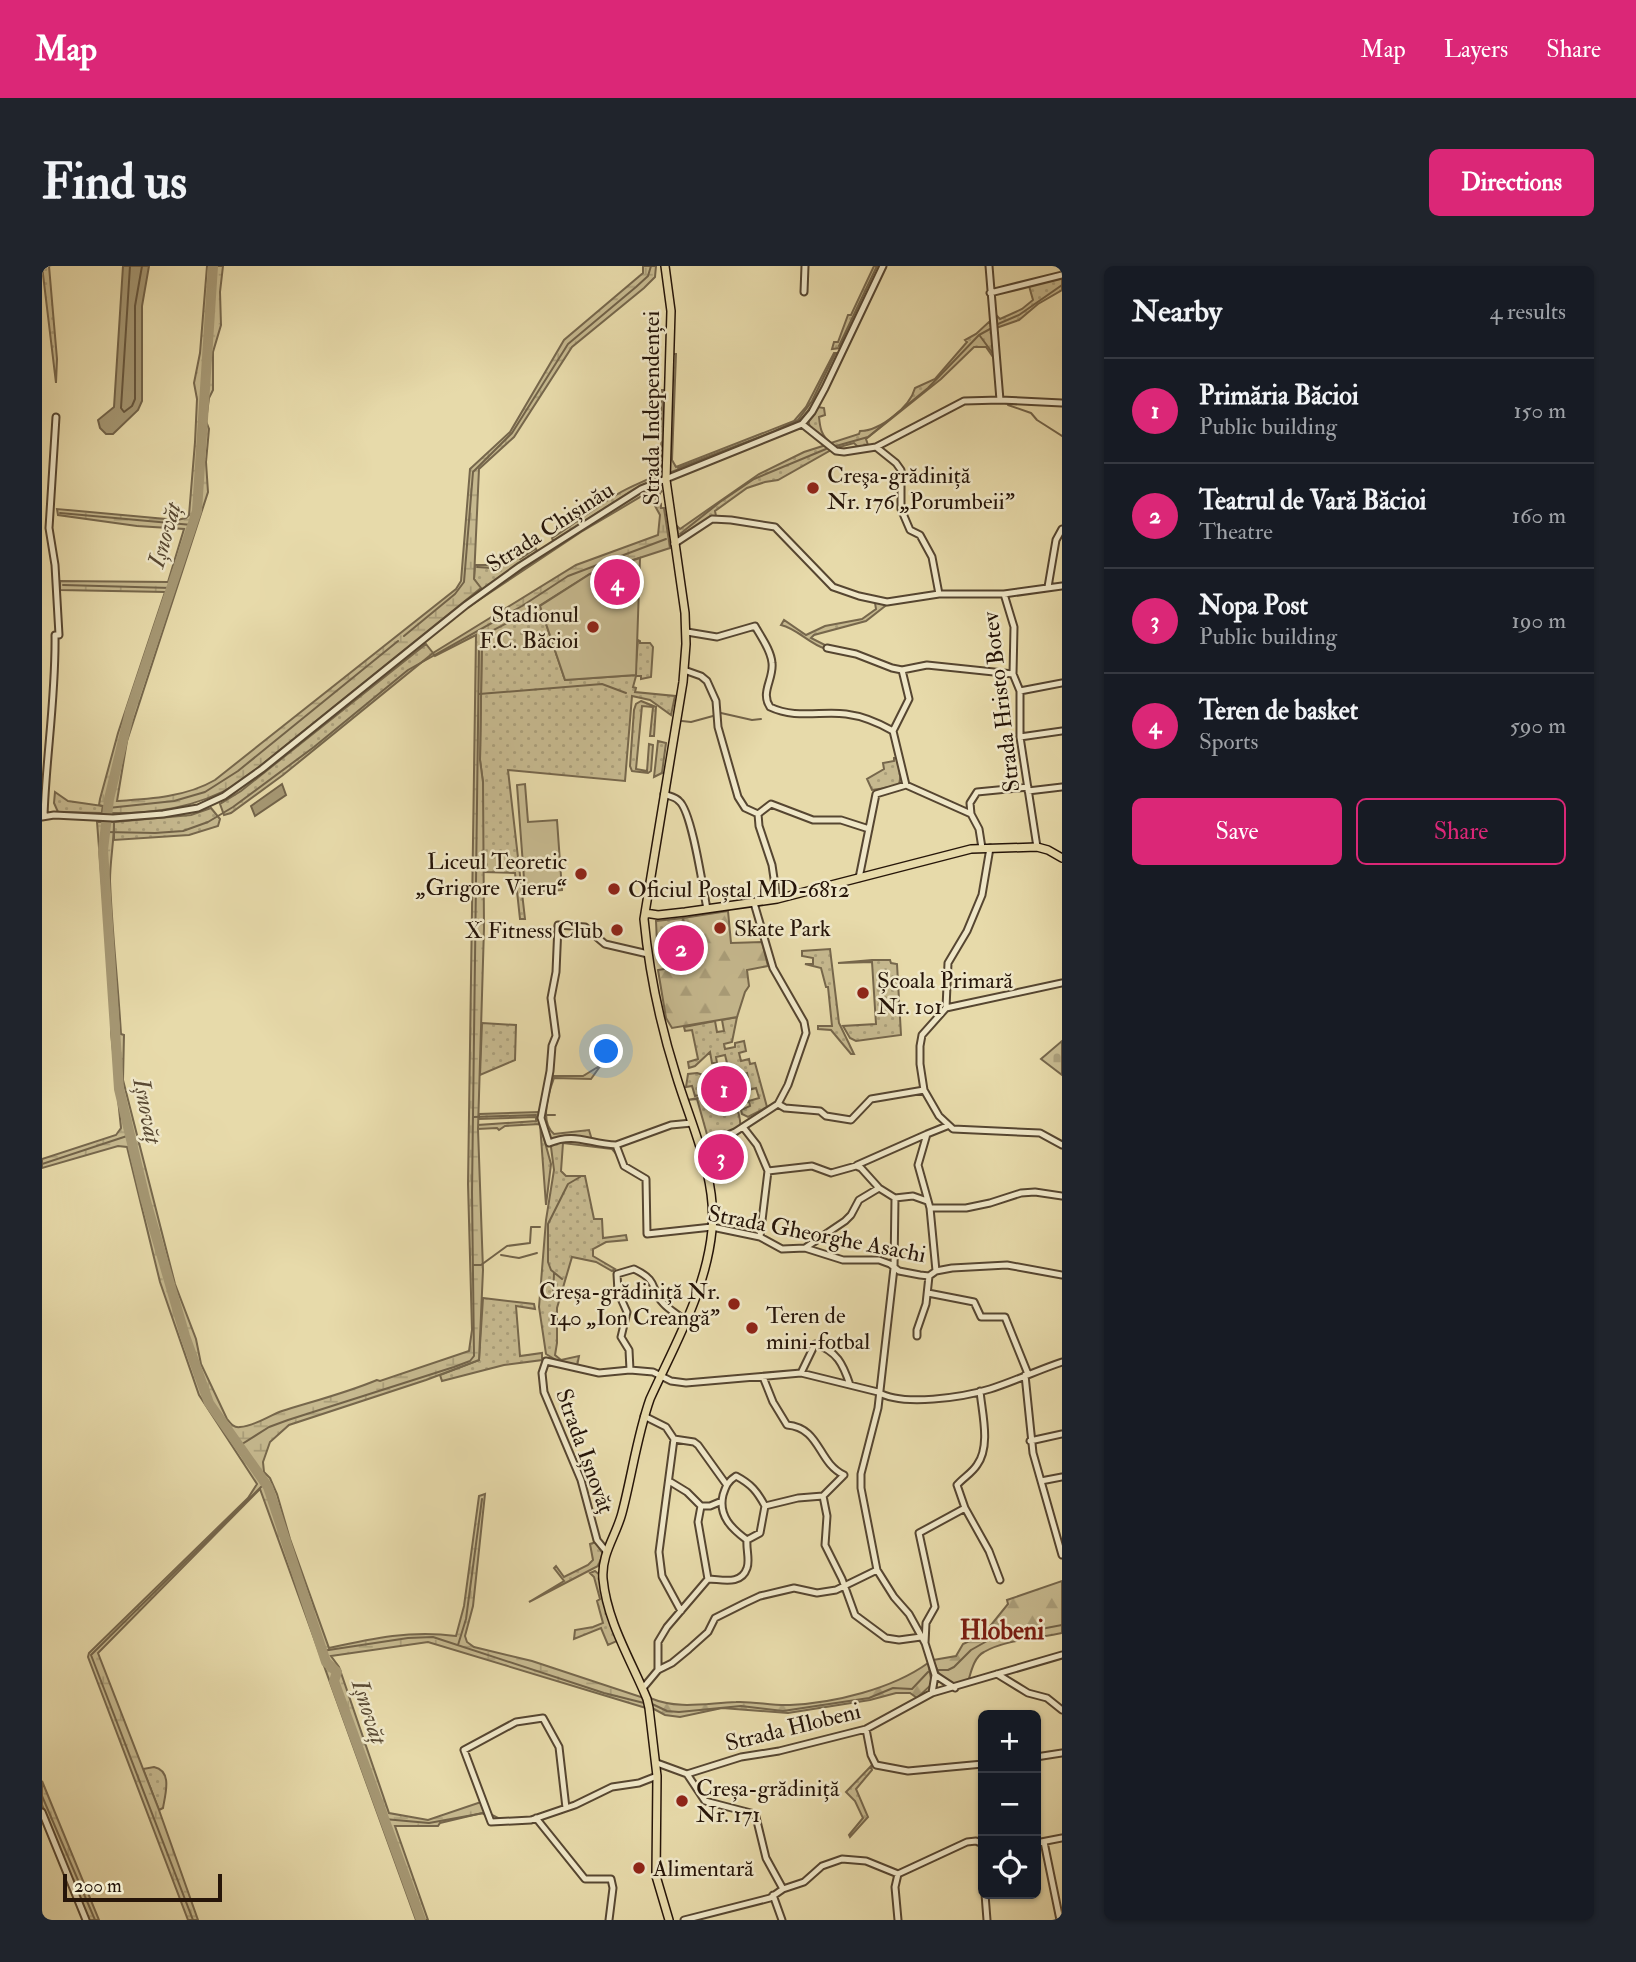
<!DOCTYPE html>
<meta charset="utf-8">
<style>
body{margin:0;font-family:"IM FELL Double Pica",serif;background:#20242c;color:#f1f3f6}
.controls{position:absolute;right:21px;bottom:21px;display:grid;overflow:hidden;border-radius:10px;box-shadow:0 2px 5px #0004}
.controls button{width:63px;height:63px;display:grid;place-items:center;padding:0;border:0;border-bottom:2px solid #363941;background:#171b24;color:#f1f3f6;font:35px sans-serif}
.scale{position:absolute;left:21px;bottom:18px;width:159px;box-sizing:border-box;padding-left:7px;border:4px solid #261509;border-top:0;font-size:19px;line-height:24px;white-space:nowrap;color:#261509;-webkit-text-stroke:5px #efe7c8;paint-order:stroke}
.you{position:absolute;left:565px;top:786px;width:24px;height:24px;margin:-18px;border:5px solid #fff;border-radius:50%;background:#1a73e8;box-shadow:0 0 0 10px #1a73e833}
.badge{display:grid;place-items:center;width:46px;height:46px;border-radius:50%;background:#db2777;color:#fff;font-size:23px;font-weight:700}
.pin{position:absolute;translate:-50% -50%;border:4px solid #fff;box-shadow:0 2px 7px #0006}
.list{margin:0;padding:0;list-style:none}
h2{display:flex;justify-content:space-between;align-items:center;height:91px;margin:0;padding:0 28px;font-size:30px}
h2 small{font-size:23px;font-weight:400;color:#9ea1a6}
.list li{display:grid;grid-template-columns:46px 1fr auto;gap:21px;align-items:center;box-sizing:border-box;height:105px;padding:0 28px;border-top:2px solid #363941}
.list b{display:block;font-size:26px;white-space:nowrap}
.list p{margin:0;font-size:23px;white-space:nowrap;color:#9ea1a6}
.list em{font-size:23px;font-style:normal;color:#9ea1a6}
.actions{display:flex;gap:14px;padding:21px 28px}
.actions a{flex:1;padding:16px 0;border:2px solid #db2777;border-radius:10px;text-align:center;font-size:24px;color:#db2777}
.actions .main{background:#db2777;color:#fff}
.icon{flex:none;width:38px;height:38px;fill:none;stroke:currentColor;stroke-width:2;stroke-linecap:round;stroke-linejoin:round}
.map{position:relative;flex:none;width:1020px;height:1654px;overflow:hidden;border-radius:10px}
header{display:flex;align-items:center;gap:42px;box-sizing:border-box;height:98px;padding:0 35px;background:#db2777;color:#fff}
header strong{font-size:33px}
nav{display:flex;gap:38px;margin-inline-start:auto;font-size:24px}
.intro{display:flex;align-items:center;justify-content:space-between;box-sizing:border-box;height:168px;padding:0 42px}
h1{margin:0;font-size:49px}
.button{padding:18px 32px;border-radius:10px;background:#db2777;color:#fff;font-size:24px;font-weight:700}
main{display:flex;gap:42px;padding:0 42px}
aside{flex:1;background:#171b24;border-radius:10px;box-shadow:0 2px 5px #0004}
.map>svg:first-child{display:block}
.grass{fill:url(#grass-dots);stroke:#76674c;stroke-width:2}
.forest{fill:url(#forest-firs);stroke:#76674c;stroke-width:2}
.wetland{fill:url(#wetland-marsh);stroke:#76674c;stroke-width:2}
.cemetery{fill:url(#cemetery-stones);stroke:#76674c;stroke-width:2}
.park{fill:#c6b98f;stroke:#76674c;stroke-width:2}
.water{fill:#a59773;stroke:#726349;stroke-width:2}
.lines{fill:none;stroke-linecap:round;stroke-linejoin:round}
.shore{stroke:#66563e;stroke-width:2}
.stream{stroke:#726349;stroke-width:2}
.river{stroke:#a59773;stroke-width:10}
.minor-casing{stroke:#564631;stroke-width:9}
.major-casing{stroke:#261509;stroke-width:10}
.minor{stroke:#efe7c8;stroke-width:5}
.major{stroke:#e7daaa;stroke-width:7}
.poi-dot{fill:#8f2418;stroke:#efe7c8;stroke-width:2.5}
.labels{text-anchor:middle;dominant-baseline:central;stroke-width:5;stroke-linejoin:round;paint-order:stroke}
.street-label{font-size:23px;fill:#261509;stroke:#efe7c8}
.poi-label{font-size:23px;fill:#261509;stroke:#efe7c8;text-anchor:start}
.water-label{font-size:24px;font-style:italic;fill:#594933;stroke:#efe7c8}
.quarter-label{font-size:26px;font-weight:bold;fill:#7a1f14;stroke:#efe7c8}
</style>
<header>
<strong>Map</strong>
<nav><a>Map</a><a>Layers</a><a>Share</a></nav>
</header>
<div class="intro"><h1>Find us</h1><a class="button">Directions</a></div>
<main>
<div class="map">
<svg width="1020" height="1654" viewBox="0 0 1020 1654">
<defs>
<pattern id="grass-dots" width="8" height="8" patternUnits="userSpaceOnUse" patternTransform="scale(1.75)"><rect width="8" height="8" fill="#c6b98f"/><path d="M2 2h.1M6 6h.1" fill="none" stroke="#aa9e7a" stroke-width="1.8" stroke-linecap="round"/></pattern>
<pattern id="forest-firs" width="22" height="20" patternUnits="userSpaceOnUse" patternTransform="scale(1.75)"><rect width="22" height="20" fill="#c6b98f"/><path d="M5 1l3.5 6h-7zM16 11l3.5 6h-7z" fill="#aa9e7a"/></pattern>
<pattern id="wetland-marsh" width="20" height="14" patternUnits="userSpaceOnUse" patternTransform="scale(1.75)"><rect width="20" height="14" fill="#c6b98f"/><path d="M1 5h8M5 5V1M11 12h8M15 12V8" fill="none" stroke="#aa9e7a"/></pattern>
<pattern id="cemetery-stones" width="16" height="16" patternUnits="userSpaceOnUse" patternTransform="scale(1.75)"><rect width="16" height="16" fill="#c6b98f"/><path d="M2 7V4a2 2 0 0 1 4 0v3zM10 15v-3a2 2 0 0 1 4 0v3z" fill="#aa9e7a"/></pattern>
</defs>
<rect width="100%" height="100%" fill="#e7daaa"/>
<filter id="stains"><feTurbulence type="fractalNoise" baseFrequency=".00286" numOctaves="4"/><feColorMatrix values="0 0 0 0 .2 0 0 0 0 .09 0 0 0 0 .02 0 0 0 .5 -.17"/></filter>
<radialGradient id="worn" r=".72"><stop offset=".6" stop-color="#630" stop-opacity="0"/><stop offset="1" stop-color="#630" stop-opacity=".3"/></radialGradient>
<path class="grass" d="M0,0H7L15,93L14,117Z
M832,0H838L798,82L790,83L792,76H796L806,49H809Z
M1020,11V24L996,38L977,54L954,62V49L958,53L980,43L991,34L987,20Z
M948,55L953,90L951,91L944,81H932L899,113L824,173L826,179L816,181L812,177L794,182L768,161L766,154L776,141L782,142L783,149L777,151C778,161 779,170 789,177L817,168L818,165C838,165 868,141 873,122L893,113L925,76L923,74L934,68Z
M792,87H796C785,111 775,139 755,157L627,207L630,88H634L630,194L634,201L752,155L764,141Z
M620,124H624L621,210L593,223L511,275L510,272C532,258 552,242 574,229C588,220 604,215 619,207Z
M784,179L789,184L736,214L723,216L705,222L673,245L674,250L685,251H673L636,273L635,260L638,263L717,208L762,186Z
M616,221L620,226L616,224L612,228L614,230L616,226L618,228L615,233L605,227L539,266L428,340L564,247L604,223Z
M493,281L495,285L440,324L432,313L433,299H449Z
M833,337H847L824,355L772,369L769,372L785,380L784,383C767,378 756,363 739,359L742,354L764,369L783,360L820,353L834,343Z
M498,340L523,414L593,409L596,374L598,375V377H608L611,381L609,411L599,413V410H594L591,421L594,422L593,426L633,430L629,449L608,434L590,430L583,515L466,504L483,653H478L473,607L441,606V517L438,494L440,369Z
M384,378L391,387L241,509L189,547L182,549L178,538L199,525Z
M599,435L614,441L612,470H608L611,441L600,440L594,503L605,505L607,478L611,479L609,505L606,507L590,505L588,500L592,444L594,438Z
M616,475L624,477L620,507L612,511Z
M852,492H855L859,506L857,520L830,524L825,513L842,503L841,497L852,495Z
M13,526L26,535L61,540L60,547L16,546L12,537Z
M169,542L178,553L176,560L147,569L72,574V556L149,549Z
M641,652L644,667L615,677L614,655Z
M788,683L797,757L812,788H809L789,764L776,763V760H790L786,721H784L779,702L763,698H771V692L760,690V685Z
M830,694H848L849,697L855,698L859,769L814,775L808,772L801,760L834,758L830,696L796,697Z
M695,751L690,776L682,778L683,783L693,781V777L702,775L704,785L697,787L699,795L707,793L708,798L713,797L725,841L706,851L700,848L699,844L708,840L707,835L717,832L714,822L703,825L706,836L697,838L693,825L708,821L705,807L689,812L674,811L671,801L676,800L678,807L687,805L683,789L674,791L675,797H670L668,786L653,800L647,802L646,796L656,793L650,764L643,765L642,761L673,755L675,766L682,765L680,754Z
M440,757L474,759L473,794L438,809Z
M559,799L549,813L512,812C506,828 498,856 512,868L547,864L550,874L532,869L508,874L500,856L509,810H541Z
M655,807L671,812L673,825L653,830L650,820L644,821L646,808Z
M690,826C692,835 700,852 698,860L676,872L662,874L660,873L666,872L655,833L645,834Z
M497,846L498,858L509,898L504,939L498,858L463,860L457,864L455,862L436,863V859L494,855V851L437,853V848Z
M540,873L554,879L572,881L576,890L570,883L521,877L519,905L524,910H543L552,953H560L561,972L584,969L585,974L564,976L551,983V990L573,1003L570,1005L554,996L530,991L515,1042V1077L513,1089L519,1094L537,1090L535,1100L519,1097L504,1088L497,1041L504,954L512,904L509,881L510,878L518,874Z
M441,1032L492,1038L493,1043L474,1040L478,1090L500,1087V1094L462,1099L400,1115L398,1109L437,1094Z
M554,1276L561,1288L556,1300L487,1336L522,1315L512,1302L514,1300L522,1311L546,1299L551,1294L548,1278Z
M553,1305L558,1309L575,1375L566,1379L559,1362L532,1373L533,1364L551,1361L561,1357L555,1335L558,1333L552,1311L548,1307Z
M829,1500L830,1504L814,1523L826,1551L808,1571L807,1569L821,1552L813,1535L804,1526Z
M112,1501C131,1505 123,1529 121,1542L117,1544L101,1503Z"/>
<path class="forest" d="M686,645L689,677L720,676L726,700L705,704L707,720L703,726L695,751L630,762L624,752L616,704L634,701L630,676L615,679V677L644,667L641,652Z
M1020,1315V1367C997,1372 962,1374 942,1386C932,1391 929,1406 926,1416L912,1418L897,1408L891,1394L914,1390L921,1378L941,1369L966,1338L965,1334Z
M886,1397L890,1418L875,1432L868,1427H854L828,1434L746,1447L680,1442L638,1451L623,1449L610,1442L608,1432C637,1444 664,1437 694,1436C712,1435 730,1440 748,1439C792,1437 850,1423 886,1397Z"/>
<path class="wetland" d="M165,0H181L178,26L179,59L171,86V124L167,132L164,155L167,163L164,196L166,226L85,475L75,535C108,533 144,531 173,514L414,323L419,315L428,203L468,166L522,74L601,7V0H614L613,11L602,22L530,81L472,171L437,203L432,313L439,322L197,517C153,543 111,548 60,547L61,540L57,539L58,533L76,467L123,326L18,324V315L126,316L142,263L95,260L16,249L15,243L135,254L144,252L147,249L153,176L155,133L152,117L158,87Z
M610,228L619,238V242H622L628,282L548,308L497,340L440,370L438,494L441,516L442,662L436,863L441,1004L437,1094L384,1114L247,1159L228,1176L221,1196L222,1206L228,1212L235,1228L248,1273L287,1382C332,1372 369,1364 414,1370L422,1340L437,1230L443,1228L431,1340L423,1370L425,1376L432,1381L490,1395L602,1432L604,1442L386,1376L289,1390L297,1401L347,1547L386,1554L439,1536L445,1550L440,1547L398,1557L396,1560H353L386,1654H374L218,1223L56,1387L117,1544L156,1654H146L46,1391L47,1387L206,1232L215,1218L157,1129L118,1016L85,881L76,880L0,902V893L74,869L79,862L69,766V735L55,556H72C72,576 68,595 68,615C70,666 76,717 79,768L82,769L81,814L133,1018L154,1073L159,1098L185,1153C189,1158 192,1162 198,1161C213,1160 226,1150 240,1145C272,1135 304,1127 335,1114L338,1115L427,1085L430,1064L426,918L434,369L393,390L391,387L534,299L616,269L618,249L607,229Z
M0,1515L57,1654H47L0,1539Z"/>
<path class="cemetery" d="M1020,775V809L999,793Z"/>
<path class="park" d="M598,292L594,409L523,414L498,340L548,308Z
M483,518L486,556L515,554L520,624L483,626L475,519Z"/>
<path class="water" d="M81,0H107L100,40V135L96,144L71,168H64L58,162L56,154L72,141Z
M240,518L244,529L213,550L209,540Z"/>
<g class="lines">
<path class="shore" d="M88,0L79,142L82,146L90,140L93,133V40L100,0"/>
<path class="stream" d="M956,58L977,49L1020,19
M938,70L952,89V95
M797,80L835,0
M966,139L989,147L995,154L1020,170
M794,180L826,171L886,122L937,69L948,63
M636,202L733,165L756,154L770,135L793,88
M18,247L150,259
M638,268L678,236L712,213L784,183
M478,293L493,283
M435,301L450,302L471,295
M21,319L129,322
M362,370L413,328L422,316L431,206L470,167L526,78L594,21L606,10L609,0
M437,428L560,418L584,427
M679,447L710,454L719,453
M640,455L649,456L671,450
M66,542L132,535L163,526L196,505L356,375
M63,566L113,567L141,565L166,556L191,541L272,481L366,404L480,340L526,310L624,273
M501,849H513
M432,851L494,849
M0,898L88,869
M459,989L477,992L495,987
M432,999H439L465,980L488,977L489,961H498
M520,1013L509,1004L506,996V958L526,918L538,911
M511,1033L512,1007
M197,1180L227,1161L246,1154L412,1101L428,1095L432,1090L430,926L437,382
M416,1379L424,1353L440,1233
M280,1385L366,1372L391,1371L562,1427L602,1437
M895,1404H906L912,1401L929,1384L961,1366L978,1367L1020,1359
M608,1437L625,1445L637,1446L699,1440L741,1445L827,1432L851,1422L870,1423L886,1406L890,1405
M0,1530L53,1654
M448,1548L458,1553
M342,1553L387,1557L442,1547
M151,1654L49,1389L223,1217"/>
<path class="river" d="M171,0L155,245L88,445L67,533L61,584L77,823L103,932L143,1070L167,1137L226,1221L284,1396L295,1406L292,1415L379,1654"/>
<defs>
<path id="minor" d="M947,0L958,134
M762,26L763,0
M948,27L1020,9
M760,158L794,185L802,186L834,181L922,135L958,134L1020,137
M834,181L854,197L859,204V243L868,264L878,269L890,291L897,328
M632,278L670,253L689,254L733,261L791,321L817,330L845,336L897,328H962L1020,320
M1006,321L1014,274L1020,263
M962,328L972,361L971,408L978,425V471L995,581
M645,366L675,371L713,360C719,371 729,384 730,397C732,413 718,426 728,441C753,453 779,445 804,448C820,450 837,457 851,465
M785,382L814,388L850,402L860,404L885,399L971,408
M642,404L659,410L665,415L674,435L676,461L696,531L703,542L716,548
M860,404L867,433L851,465L864,519
M978,425L1020,417
M978,471L1020,465
M864,519L929,548L937,563L940,582
M986,525L1020,521
M622,528C627,530 634,531 637,535C650,545 661,623 665,643
M716,548L729,538L771,554H799L827,563
M716,548L717,560L730,599L735,633
M929,548L928,537L935,526L986,521
M2,550C4,490 14,430 13,369H17L13,299L7,262L14,151
M0,551L12,549L71,552L121,548L156,542L182,530L220,503L424,339L478,300L599,223L760,158L770,146L783,122L841,0
M948,582L940,629L925,665L906,697L904,742L880,769L878,780V798L882,824L897,850L911,863L998,867L1020,879
M817,612L834,528L864,519
M606,688L563,678L543,661L516,659L514,706L509,732L514,770L510,780L508,805L499,852L507,877C533,866 547,878 574,879L582,900L604,913L605,968L670,961L718,971L740,983L763,982L801,994H837L848,998L857,1005L878,1009L887,1010L894,1005L910,1002L965,999L1020,1009
M904,742L1020,717
M736,838L743,842L778,845L784,850L809,854L829,833L882,824
M701,861L715,879L726,905L770,900L789,907L814,900L819,902L837,922L853,932L871,930L885,935
M574,879L629,859L650,857
M658,881L693,866L736,838L746,819L764,767L762,756L731,702L712,637
M815,899L885,868
M853,932L852,1002L836,1142L819,1208V1222L835,1304L852,1331L867,1348L883,1377L893,1409L890,1427
M888,942H924L948,937L979,927L993,926L1020,930
M718,971L726,905
M763,982L803,955L809,949L817,934L837,922
M894,1005L888,942L876,899L885,868L905,860
M886,1027L932,1036L939,1051H963L986,1108
M875,1070V1064L884,1038L887,1010
M588,1104L587,1084L579,1071L585,1046L576,1026L575,1008L592,1003C619,1016 607,1023 621,1037C627,1044 637,1049 644,1055
M759,1107L773,1078C795,1085 801,1098 808,1119
M983,1109L991,1187L1020,1289
M721,1111L731,1136L745,1159C779,1162 775,1196 802,1209
M938,1125C940,1147 949,1180 935,1199C930,1207 921,1212 915,1219L923,1242L947,1285L958,1314
M602,1150L624,1161L632,1173L652,1176L656,1179L684,1218
M632,1173L617,1286L620,1310L639,1345
M988,1175L1020,1168
M627,1215L645,1226L659,1240H668L680,1235
M999,1215L1020,1211
M781,1230L785,1250L783,1279L800,1313L813,1349L844,1372L857,1374L879,1371
M659,1240L656,1256L666,1313
M723,1240L756,1232L781,1230L802,1209
M705,1274C690,1263 676,1250 681,1229C684,1220 685,1216 694,1210C709,1218 715,1225 723,1240
M705,1274L718,1267L723,1240
M564,1285L555,1274L539,1214L502,1126L500,1107L504,1095L557,1107L588,1104L611,1106L629,1115L644,1117L759,1107L836,1126C860,1141 922,1131 948,1123C973,1115 996,1104 1020,1096
M666,1313C679,1313 699,1320 705,1302C708,1294 704,1283 705,1274
M883,1377L884,1357L893,1341L877,1267L923,1242
M616,1404L630,1397L647,1383L666,1366L673,1352L703,1337L718,1330L752,1322L775,1327L794,1324L835,1304
M955,1408L986,1427L1005,1432L1020,1444
M893,1409L913,1422
M601,1422L616,1404V1376L625,1361L666,1313
M824,1463L829,1489L834,1499L866,1505L941,1498
M994,1491L1020,1487
M615,1497L645,1508L699,1491L737,1485L824,1463L890,1427L1020,1389
M645,1508L663,1535L709,1547L714,1551L724,1592L741,1623
M524,1542L517,1481L501,1452L474,1456L422,1484L449,1556L489,1554L533,1539L570,1521L597,1517L615,1510
M0,1546L44,1654
M494,1552L543,1613H569L571,1622L567,1654
M1002,1576L1018,1654
M994,1577L1020,1572
M941,1586V1600
M856,1608L853,1621L856,1654
M943,1628L945,1654
M731,1629L740,1654
M642,1654L728,1632L741,1623L762,1616L780,1600L800,1593L824,1595L856,1608L925,1576L934,1575L941,1578"/>
<path id="major" d="M623,0L629,45L624,214L643,347L644,378L641,416L602,653C607,706 618,758 634,809C649,859 675,911 670,964C664,1025 633,1078 608,1133C595,1170 590,1209 580,1247C574,1270 559,1288 561,1313C565,1356 589,1394 605,1433L607,1442L615,1510L614,1610L627,1654
M603,647L616,649L643,646L735,633L929,583L995,581L1006,584L1020,592"/>
</defs>
<use href="#minor" class="minor-casing"/>
<use href="#major" class="major-casing"/>
<use href="#minor" class="minor"/>
<use href="#major" class="major"/>
</g>
<g class="poi-dot">
<circle cx="771" cy="222" r="7"/>
<circle cx="551" cy="361" r="7"/>
<circle cx="539" cy="608" r="7"/>
<circle cx="572" cy="623" r="7"/>
<circle cx="678" cy="662" r="7"/>
<circle cx="575" cy="664" r="7"/>
<circle cx="821" cy="727" r="7"/>
<circle cx="692" cy="1038" r="7"/>
<circle cx="710" cy="1062" r="7"/>
<circle cx="640" cy="1535" r="7"/>
<circle cx="597" cy="1602" r="7"/>
</g>
<g class="labels">
<g class="street-label">
<text transform="translate(609 142) rotate(-90)">Strada Independenței</text>
<text transform="translate(508 261) rotate(-33)">Strada Chișinău</text>
<text transform="translate(959 436) rotate(-97)">Strada Hristo Botev</text>
<text transform="translate(775 968) rotate(11)">Strada Gheorghe Asachi</text>
<text transform="translate(543 1185) rotate(70)">Strada Ișnovăț</text>
<text transform="translate(751 1461) rotate(-14)">Strada Hlobeni</text>
</g>
<g class="poi-label">
<text x="785" y="209">Creşa-grădiniţă<tspan x="785" dy="26">Nr. 176 „Porumbeii”</tspan></text>
<text x="537" y="348" text-anchor="end">Stadionul<tspan x="537" dy="26">F.C. Băcioi</tspan></text>
<text x="525" y="595" text-anchor="end">Liceul Teoretic<tspan x="525" dy="26">„Grigore Vieru“</tspan></text>
<text x="586" y="623">Oficiul Poștal MD-6812</text>
<text x="692" y="662">Skate Park</text>
<text x="561" y="664" text-anchor="end">X Fitness Club</text>
<text x="835" y="714">Școala Primară<tspan x="835" dy="26">Nr. 101</tspan></text>
<text x="678" y="1025" text-anchor="end">Creșa-grădiniță Nr.<tspan x="678" dy="26">140 „Ion Creangă”</tspan></text>
<text x="724" y="1049">Teren de<tspan x="724" dy="26">mini-fotbal</tspan></text>
<text x="654" y="1522">Creșa-grădiniță<tspan x="654" dy="26">Nr. 171</tspan></text>
<text x="611" y="1602">Alimentară</text>
</g>
<g class="water-label">
<text transform="translate(123 269) rotate(-74)">Ișnovăț</text>
<text transform="translate(105 845) rotate(79)">Ișnovăț</text>
<text transform="translate(327 1446) rotate(72)">Ișnovăț</text>
</g>
<g class="quarter-label">
<text x="960" y="1365">Hlobeni</text>
</g>
</g>
<rect width="100%" height="100%" filter="url(#stains)"/>
<rect width="100%" height="100%" fill="url(#worn)"/>
</svg>
<div class="controls">
<button>+</button>
<button>−</button>
<button><svg class="icon" aria-label="locate" viewBox="0 0 24 24"><circle cx="12" cy="12" r="6"/><path d="M12 2v4M12 18v4M2 12h4M18 12h4"/></svg></button>
</div>
<div class="scale">200 m</div>
<div class="you"></div>
<div class="pin badge" style="left:682px;top:823px">1</div>
<div class="pin badge" style="left:639px;top:682px">2</div>
<div class="pin badge" style="left:679px;top:891px">3</div>
<div class="pin badge" style="left:575px;top:316px">4</div>
</div>
<aside>
<h2>Nearby<small>4 results</small></h2>
<ul class="list">
<li><span class="badge">1</span><div><b>Primăria Băcioi</b><p>Public building</p></div><em>150 m</em></li>
<li><span class="badge">2</span><div><b>Teatrul de Vară Băcioi</b><p>Theatre</p></div><em>160 m</em></li>
<li><span class="badge">3</span><div><b>Nopa Post</b><p>Public building</p></div><em>190 m</em></li>
<li><span class="badge">4</span><div><b>Teren de basket</b><p>Sports</p></div><em>590 m</em></li>
</ul>
<div class="actions"><a class="main">Save</a><a>Share</a></div>
</aside>
</main>
